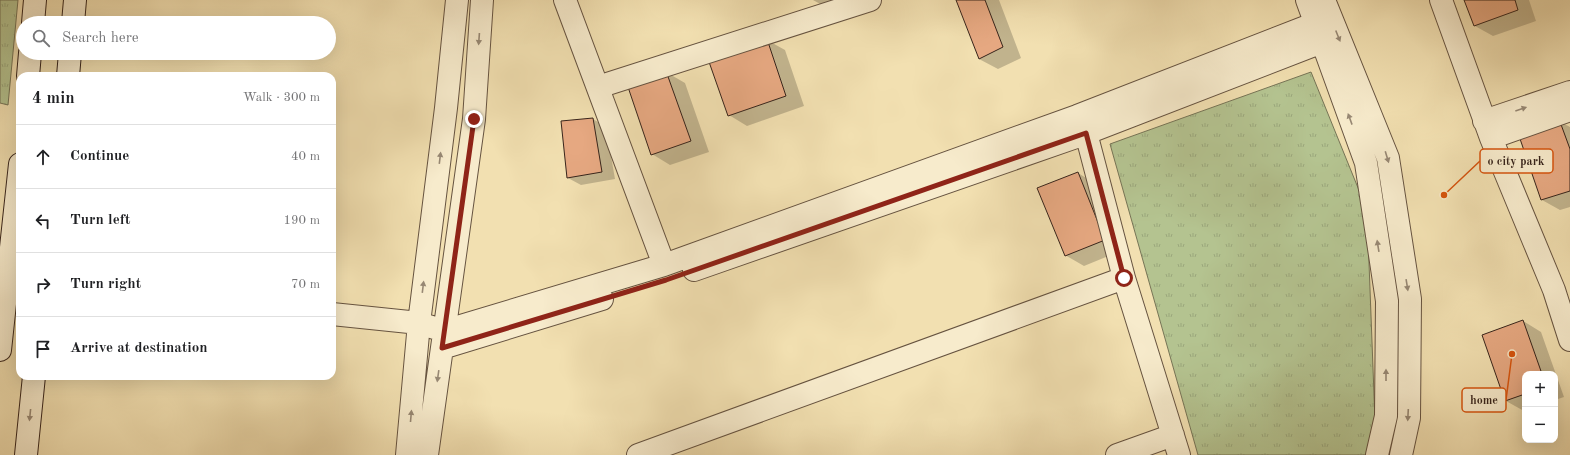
<!DOCTYPE html>
<meta charset="utf-8">
<style>
body{margin:0;font-family:"Old Standard TT",serif;background:#f2f2f2;color:#202124}
.controls{position:absolute;right:12px;bottom:12px;display:grid;overflow:hidden;border-radius:8px;box-shadow:0 4px 16px #0002}
.controls button{width:36px;height:36px;display:grid;place-items:center;padding:0;border:0;border-bottom:1px solid #e0e0e0;background:#fff;color:#202124;font:20px sans-serif}
.stop{position:absolute;width:12px;height:12px;margin:-9px;border:3px solid #8f2418;border-radius:50%;background:#fff}
.stop.end{background:#8f2418;border-color:#fff;box-shadow:0 1px 4px #0008}
.list{margin:0;padding:0;list-style:none}
h2{display:flex;justify-content:space-between;align-items:center;height:52px;margin:0;padding:0 16px;font-size:17px}
h2 small{font-size:13px;font-weight:400;color:#757577}
.list li{display:grid;grid-template-columns:26px 1fr auto;gap:12px;align-items:center;box-sizing:border-box;height:64px;padding:0 16px;border-top:1px solid #e0e0e0}
.list b{display:block;font-size:15px;white-space:nowrap}
.list em{font-size:13px;font-style:normal;color:#757577}
.icon{flex:none;width:22px;height:22px;fill:none;stroke:currentColor;stroke-width:2;stroke-linecap:round;stroke-linejoin:round}
.map{position:relative;flex:none;width:1570px;height:455px;overflow:hidden}
.search{position:absolute;background:#fff;box-shadow:0 4px 16px #0002;left:16px;top:16px;width:320px;height:44px;display:flex;align-items:center;gap:10px;box-sizing:border-box;padding:0 14px;border-radius:22px;color:#757577;font-size:15px}
.panel{position:absolute;background:#fff;box-shadow:0 4px 16px #0002;left:16px;top:72px;width:320px;height:308px;border-radius:12px}
.map>svg:first-child{display:block}
.park{fill:url(#park-tufts);stroke:#767456}
.shadow{fill:#0003}
.building{fill:#e6a881;stroke:#37241b}
.lines{fill:none;stroke-linecap:round;stroke-linejoin:round}
.street-casing{stroke:#665340;stroke-width:24}
.secondary-casing{stroke:#37241b;stroke-width:24}
.street{stroke:#f7ebcc;stroke-width:22}
.secondary{stroke:#f7ebcc;stroke-width:22}
.oneway{fill:#978874}
.route{stroke:#8f2418;stroke-width:5}
.leader{fill:none;stroke:#d6540e;stroke-width:1.5}
.callout-dot{fill:#d6540e;stroke:#f7ebcc;stroke-width:1.5}
.callout{fill:#f7ebcc;stroke:#d6540e;stroke-width:1.5}
.callout-label{font-size:12px;text-anchor:middle;font-weight:bold;fill:#37241b}
</style>
<div class="map">
<svg width="1570" height="455" viewBox="0 0 1570 455">
<defs>
<pattern id="park-tufts" width="24" height="20" patternUnits="userSpaceOnUse"><rect width="24" height="20" fill="#b4c390"/><path d="M3 7l-1-3M5 7V3M7 7l1-3M15 17l-1-3M17 17v-4M19 17l1-3" fill="none" stroke="#9ba77c"/></pattern>
</defs>
<rect width="100%" height="100%" fill="#f2e0b1"/>
<filter id="stains"><feTurbulence type="fractalNoise" baseFrequency=".005" numOctaves="4"/><feColorMatrix values="0 0 0 0 .2 0 0 0 0 .09 0 0 0 0 .02 0 0 0 .5 -.17"/></filter>
<radialGradient id="worn" r=".72"><stop offset=".6" stop-color="#630" stop-opacity="0"/><stop offset="1" stop-color="#630" stop-opacity=".3"/></radialGradient>
<path class="park" d="M0,0H18L8,105L0,103Z
M1311,72L1367,210L1375,421L1367,455H1198L1110,144Z"/>
<path class="shadow" d="M813,0H837L822,5Z
M957,0H999L1021,58L998,69L979,59Z
M1465,0H1529L1536,21L1493,36L1475,26Z
M767,40L785,50L804,106L747,126L729,115Z
M666,72L685,83L709,152L670,165L652,154Z
M593,119L606,127L615,179L581,185L568,178Z
M1559,121L1570,127V207L1560,210L1542,200L1519,133Z
M1078,173L1096,184L1123,250L1084,266L1065,255Z
M1523,321L1541,332L1564,397L1555,400V374H1525L1524,411L1506,401Z"/>
<path class="building" d="M956,0H985L1003,47L979,59Z
M1464,0H1515L1518,10L1474,26Z
M767,39L786,96L728,116L708,59Z
M666,71L691,141L651,155L629,90L628,85Z
M593,118L602,172L567,178L561,121Z
M1559,119L1570,149V191L1541,200L1518,133Z
M1078,172L1105,240L1065,256L1037,188Z
M1523,320L1542,374H1525V394L1505,401L1482,335Z"/>
<g class="lines">
<defs>
<path id="street" d="M565,0L664,265
M1307,0L1366,163L1387,301L1386,416L1377,455
M1324,0L1388,158L1410,299L1409,418L1401,455
M1441,0L1491,138L1554,290L1570,340
M598,87L870,0
M1484,121L1570,92
M1086,133L1124,278L1179,455
M1491,138L1570,110
M694,270L1079,136L1322,42
M332,314L419,323L444,331L664,265L1077,116L1316,23
M442,348L602,299
M407,455L419,323L446,108L457,0
M427,455L474,119L482,0
M638,455L1124,278
M1117,455L1173,435"/>
<path id="secondary" d="M33,23L35,0
M73,23L75,0
M28,76L30,53
M68,76L70,53
M0,350L20,164
M26,455L34,376"/>
</defs>
<use href="#street" class="street-casing"/>
<use href="#secondary" class="secondary-casing"/>
<use href="#street" class="street"/>
<use href="#secondary" class="secondary"/>
</g>
<defs><path id="oneway-solid" d="M-6-.8H1V-3.2L6.5 0L1 3.2V.8H-6Z"/></defs>
<g class="oneway">
<use href="#oneway-solid" transform="translate(1338 36) rotate(68)"/>
<use href="#oneway-solid" transform="translate(479 39) rotate(94)"/>
<use href="#oneway-solid" transform="translate(1521 109) rotate(-19)"/>
<use href="#oneway-solid" transform="translate(1350 119) rotate(-110)"/>
<use href="#oneway-solid" transform="translate(1387 157) rotate(73)"/>
<use href="#oneway-solid" transform="translate(440 158) rotate(-83)"/>
<use href="#oneway-solid" transform="translate(1378 246) rotate(-99)"/>
<use href="#oneway-solid" transform="translate(1407 285) rotate(81)"/>
<use href="#oneway-solid" transform="translate(423 287) rotate(-83)"/>
<use href="#oneway-solid" transform="translate(1386 375) rotate(-90)"/>
<use href="#oneway-solid" transform="translate(438 376) rotate(98)"/>
<use href="#oneway-solid" transform="translate(30 415) rotate(96)"/>
<use href="#oneway-solid" transform="translate(1408 415) rotate(93)"/>
<use href="#oneway-solid" transform="translate(411 416) rotate(-85)"/>
</g>
<g class="lines">
<path class="route" d="M474,119L442,348L666,280L1086,133L1124,278"/>
</g>
<path class="leader" d="M1444 195L1480 161M1512 354L1506 400"/>
<g class="callout-dot">
<circle cx="1444" cy="195" r="4"/>
<circle cx="1512" cy="354" r="4"/>
</g>
<g class="callout">
<rect x="1480" y="149" width="73" height="24" rx="4"/>
<rect x="1462" y="388" width="44" height="24" rx="4"/>
</g>
<g class="callout-label">
<text x="1516" y="165">o city park</text>
<text x="1484" y="404">home</text>
</g>
<rect width="100%" height="100%" filter="url(#stains)"/>
<rect width="100%" height="100%" fill="url(#worn)"/>
</svg>
<div class="controls">
<button>+</button>
<button>−</button>
</div>
<div class="stop" style="left:1124px;top:278px"></div>
<div class="stop end" style="left:474px;top:119px"></div>
<div class="search"><svg class="icon" aria-label="search" viewBox="0 0 24 24"><circle cx="10" cy="10" r="6"/><path d="M15 15l6 6"/></svg>Search here</div>
<section class="panel">
<h2>4 min<small>Walk · 300 m</small></h2>
<ul class="list">
<li><svg class="icon" aria-label="ahead" viewBox="0 0 24 24"><path d="M12 20V5M6 11l6-6 6 6"/></svg><div><b>Continue</b></div><em>40 m</em></li>
<li><svg class="icon" aria-label="left" viewBox="0 0 24 24"><path d="M17 20v-9H6M10 6l-5 5 5 5"/></svg><div><b>Turn left</b></div><em>190 m</em></li>
<li><svg class="icon" aria-label="right" viewBox="0 0 24 24"><path d="M7 20v-9h11M14 6l5 5-5 5"/></svg><div><b>Turn right</b></div><em>70 m</em></li>
<li><svg class="icon" aria-label="arrive" viewBox="0 0 24 24"><path d="M6 21V4h12l-3 4 3 4H6"/></svg><div><b>Arrive at destination</b></div></li>
</ul>
</section>
</div>
